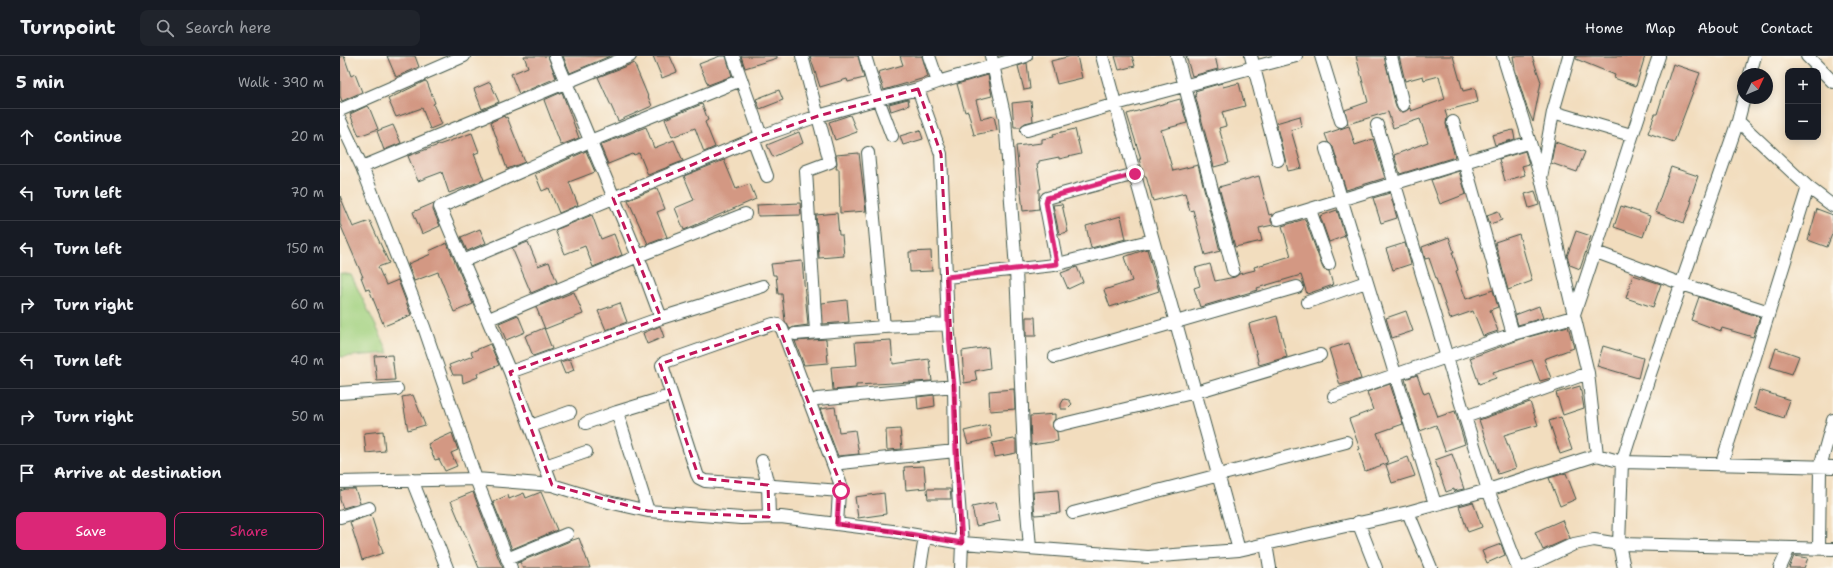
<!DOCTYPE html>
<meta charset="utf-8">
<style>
body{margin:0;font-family:"Shantell Sans",sans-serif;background:#20242c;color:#f1f3f6}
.controls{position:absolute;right:12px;top:12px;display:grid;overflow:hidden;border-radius:8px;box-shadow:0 2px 10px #0003}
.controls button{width:36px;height:36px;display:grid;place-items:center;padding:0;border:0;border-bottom:1px solid #363941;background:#171b24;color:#f1f3f6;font:20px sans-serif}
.compass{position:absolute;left:1397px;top:12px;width:36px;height:36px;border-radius:50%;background:#171b24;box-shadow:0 2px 10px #0003;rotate:46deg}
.stop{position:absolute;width:12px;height:12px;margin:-9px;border:3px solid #db2777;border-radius:50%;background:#fff}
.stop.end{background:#db2777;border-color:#fff;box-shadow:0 1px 4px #0008}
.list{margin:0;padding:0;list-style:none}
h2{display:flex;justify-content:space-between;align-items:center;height:52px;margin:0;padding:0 16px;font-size:17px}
h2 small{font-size:13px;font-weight:400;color:#9ea1a6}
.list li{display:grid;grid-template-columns:26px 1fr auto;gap:12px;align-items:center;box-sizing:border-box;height:56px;padding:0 16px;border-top:1px solid #363941}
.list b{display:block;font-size:15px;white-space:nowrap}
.list em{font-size:13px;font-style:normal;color:#9ea1a6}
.actions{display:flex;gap:8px;padding:12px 16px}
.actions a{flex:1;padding:9px 0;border:1px solid #db2777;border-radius:8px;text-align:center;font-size:14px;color:#db2777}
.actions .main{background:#db2777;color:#fff}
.icon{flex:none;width:22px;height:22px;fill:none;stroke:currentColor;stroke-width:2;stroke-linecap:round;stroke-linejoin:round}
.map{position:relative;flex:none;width:1493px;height:512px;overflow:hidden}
header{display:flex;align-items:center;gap:24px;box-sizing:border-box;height:56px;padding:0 20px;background:#171b24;border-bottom:1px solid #363941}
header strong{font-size:19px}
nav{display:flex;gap:22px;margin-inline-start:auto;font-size:14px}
.search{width:280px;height:36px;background:#20242c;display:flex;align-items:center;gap:10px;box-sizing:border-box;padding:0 14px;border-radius:8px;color:#9ea1a6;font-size:15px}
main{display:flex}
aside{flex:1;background:#171b24}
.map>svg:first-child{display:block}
.green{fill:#a2d180;stroke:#60875a}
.building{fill:#d39883}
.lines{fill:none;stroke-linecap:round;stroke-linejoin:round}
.minor-casing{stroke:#3f5549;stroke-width:14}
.minor{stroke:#fff;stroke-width:12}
.route{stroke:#db2777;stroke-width:5}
.marked{fill:none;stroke:#c2185b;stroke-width:3;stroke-dasharray:8 5;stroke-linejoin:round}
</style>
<header>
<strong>Turnpoint</strong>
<div class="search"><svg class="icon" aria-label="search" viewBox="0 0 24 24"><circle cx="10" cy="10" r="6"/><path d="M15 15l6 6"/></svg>Search here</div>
<nav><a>Home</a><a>Map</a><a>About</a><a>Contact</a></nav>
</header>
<main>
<aside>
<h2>5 min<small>Walk · 390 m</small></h2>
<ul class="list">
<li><svg class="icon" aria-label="ahead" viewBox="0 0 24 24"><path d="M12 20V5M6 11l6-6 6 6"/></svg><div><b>Continue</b></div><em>20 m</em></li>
<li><svg class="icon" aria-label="left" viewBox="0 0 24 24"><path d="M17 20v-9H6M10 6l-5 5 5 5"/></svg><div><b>Turn left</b></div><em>70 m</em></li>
<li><svg class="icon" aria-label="left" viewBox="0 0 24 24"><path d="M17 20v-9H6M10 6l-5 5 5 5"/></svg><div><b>Turn left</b></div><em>150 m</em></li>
<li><svg class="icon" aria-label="right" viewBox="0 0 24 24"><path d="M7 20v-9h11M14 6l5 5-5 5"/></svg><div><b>Turn right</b></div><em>60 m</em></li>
<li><svg class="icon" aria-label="left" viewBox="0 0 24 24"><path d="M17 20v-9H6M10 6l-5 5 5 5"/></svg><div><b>Turn left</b></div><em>40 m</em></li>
<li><svg class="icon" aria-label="right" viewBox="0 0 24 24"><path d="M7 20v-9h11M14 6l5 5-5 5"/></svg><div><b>Turn right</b></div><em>50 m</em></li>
<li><svg class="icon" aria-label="arrive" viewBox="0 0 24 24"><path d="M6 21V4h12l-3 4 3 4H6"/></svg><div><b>Arrive at destination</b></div></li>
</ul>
<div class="actions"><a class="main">Save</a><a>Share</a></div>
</aside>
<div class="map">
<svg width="1493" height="512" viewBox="0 0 1493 512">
<rect width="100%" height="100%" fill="#fbf7ec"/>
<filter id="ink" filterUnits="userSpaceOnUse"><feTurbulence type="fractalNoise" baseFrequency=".025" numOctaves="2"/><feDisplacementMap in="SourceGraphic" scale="8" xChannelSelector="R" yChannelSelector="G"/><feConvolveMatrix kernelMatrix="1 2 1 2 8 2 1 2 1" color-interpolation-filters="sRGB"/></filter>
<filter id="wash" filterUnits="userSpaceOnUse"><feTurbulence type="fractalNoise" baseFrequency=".012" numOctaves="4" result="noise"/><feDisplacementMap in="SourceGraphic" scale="16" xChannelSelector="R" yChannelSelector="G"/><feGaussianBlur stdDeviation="0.9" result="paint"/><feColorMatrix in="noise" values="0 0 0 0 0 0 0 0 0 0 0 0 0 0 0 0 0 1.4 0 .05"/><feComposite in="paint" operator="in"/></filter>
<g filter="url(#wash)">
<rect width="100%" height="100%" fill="#f2ddbe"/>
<path class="green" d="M0,217L11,219L49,297L0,301Z"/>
<g id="blocks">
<path class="building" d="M0,0H4L11,20L15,18L22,36L2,45L0,40Z
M47,0H75L79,11L56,21Z
M184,0H208L216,22L179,38L171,18L188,11Z
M223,0H270L230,17Z
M313,0H330L337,16L322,22Z
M380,0H386L392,20L368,29L359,8Z
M401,0H437V2L405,12Z
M470,0H518L524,22L508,26L507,23L480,31Z
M560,0H582L588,21L544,34L538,16L563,9Z
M731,0H737L742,22L717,28L711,5Z
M775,0H792L795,10L779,14Z
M846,0H875L878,13L852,20Z
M1016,0H1044L1056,51L1059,56H1064L1070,52L1071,55L1105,43L1099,20L1084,24L1083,20L1065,25L1059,0H1113L1123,35L1135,32L1138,46L1105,55L1107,61L1106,68L1115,101L1060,118L1054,99L1088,86L1080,63L1053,72L1048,56L1008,68L1005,54L1028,46Z
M1173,0H1192L1201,26L1193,66L1186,49L1175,13Z
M1236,0H1305L1296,30L1274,22L1275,19L1236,3Z
M294,7L312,50L278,65L258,21Z
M687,7L690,33L684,34L678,10Z
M1333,8L1360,17L1334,86L1308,77L1315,58H1317Z
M648,19L652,40L636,44L641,63L654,60L657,74L634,79L628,55L625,56L617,28Z
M85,25L87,26L95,47L93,48L102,68L90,73L82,52L56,61L48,43Z
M150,26L159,46L142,53L134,33Z
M882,27L883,31L899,27L905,50L882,56L886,70L879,72L889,107L874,111L855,39L856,38L855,35Z
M439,34L443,44L420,53L416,43Z
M222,36L239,82L221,89L204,44Z
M568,43L569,49L551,55L549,48Z
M840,43L847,67L821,74L833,115L858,109L880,195L865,199L853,154L850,155L845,137L813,145L806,120H804L799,103H801L787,58Z
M691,45L693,65L685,67L680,71H674L672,47Z
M362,48L368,64L365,66L375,91L364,96L355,72L332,81L325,63Z
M27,50L29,51L38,73L19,80L10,58Z
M510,59L517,76L495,84L489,66Z
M164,60L165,62L167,61L185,106L167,113L151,66Z
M960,60L962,71L951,74L962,112L948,115L936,67Z
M53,69L61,87L44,94L37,75Z
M1009,70L1015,89L1033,83L1045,122L1006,134L993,91L988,86L985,78Z
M306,71L314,92L334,84L343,105L308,119L299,97L294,99L293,98L268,108L260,89Z
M735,73L741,98L719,103V101L699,105V107L697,108L701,133H699V153L683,155L676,90L702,87V83L714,81L713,78Z
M580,74L583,83L563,89L560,80Z
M1173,74L1175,83L1155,89L1152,79Z
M459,76L463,87L433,101L427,89Z
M132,77L139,96L134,98L144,124L109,137L102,116L78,125L68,100Z
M1215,86L1245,96L1237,116L1211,107Z
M246,95L255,116L229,126L238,149L219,157L209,132L202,135L195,118Z
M1185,95L1189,108L1182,110L1185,119L1165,125L1159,103Z
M519,97L526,155L500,157L499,113H496L497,107L496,99Z
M384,104L396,133L410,128L416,143L344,174L335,152L354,144L344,120Z
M1331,111L1358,120L1350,144L1352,145L1344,167L1315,156Z
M1119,115L1126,138L1100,148L1091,124Z
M919,120L929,159L932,158L931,165L933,169L919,172L922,185L895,191L879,131Z
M317,132L325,153L317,156L327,181L308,188L288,144Z
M1195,135L1199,149L1189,152L1185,138Z
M1050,137L1057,162L1041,167L1033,142Z
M0,140L13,171L30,165L49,207L38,211L46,229L58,224L71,259L44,270L29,233L26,234L21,221H23L0,168Z
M94,147L93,154L100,170L82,178L73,156Z
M460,147L461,159L418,160L417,149Z
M722,148L728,176L719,178L713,149Z
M1281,150L1310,160L1303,181L1274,171Z
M1477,153L1493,159V176L1487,191L1468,184Z
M997,154L1005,180L989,186L980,160Z
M1158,155L1162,164L1150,168L1147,159Z
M497,157L499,179H502L504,200L479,202L476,159Z
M252,159L261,183L274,178L282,199L253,211L245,190L225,198L215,174Z
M781,160L786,183L751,192L746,170Z
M965,163L982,210L984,214L989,215L993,229L967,238L961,219L917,232L918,234L860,251L854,232L860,230L855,212L870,208L875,225L895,221L899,218L915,214L914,211L951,200L942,170Z
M140,173L146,187L127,195L121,181Z
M1236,175L1251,180L1240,213L1230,209L1227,200Z
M1179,178L1192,225L1168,234L1155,186Z
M1109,181L1114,196H1112L1118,214L1116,215L1126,243L1153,234L1158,251L1150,254L1158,275L1143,280L1133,255L1110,263L1089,202L1085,203L1082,191Z
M188,186L198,210L209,206L217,226L191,237L172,192Z
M107,187L133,248L114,256L98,216L74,225L68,208L91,198L89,195Z
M1065,187L1071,208L1053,214L1046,193Z
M807,193L819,235L770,251L764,234L792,225L784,201Z
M591,195L592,215L570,216L569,196Z
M462,205L468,269L454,271L450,273L445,265L442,238H438L436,219H433L431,208Z
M737,211L743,226L728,233L721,217Z
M1293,219L1321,228L1313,251L1286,242Z
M234,236L243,258L205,273L196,251Z
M1359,241L1420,261L1413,281L1382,272L1381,275L1351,264Z
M507,244L509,266L483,268L482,247Z
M280,247L287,266L266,274L258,255Z
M1199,250L1203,262L1178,269L1175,259Z
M1066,255L1073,275L1052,282L1046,262Z
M178,259L185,276L166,284L159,267Z
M937,260L947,301L919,309L909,268Z
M686,261H695L696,280H686Z
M320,270L324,281L307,288L303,277Z
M1228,270L1234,292L1204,303L1211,322L1200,325L1192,304L1153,316L1156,322L1139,328L1130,302L1181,283Z
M204,272L212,293L193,300L185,280Z
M486,283L488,307L464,309L455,285Z
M551,284L553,308L589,303L592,325L516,329V332L493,334L491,311L517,309L515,286Z
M1009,287L1021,323L1000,329L989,293Z
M150,288L159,309L137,318L138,321L123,327L122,319H113L109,309L133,300L131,296Z
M1263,290L1303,302L1298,322L1257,310Z
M648,291L650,312L635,315L637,325L624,327L622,295Z
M1436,292L1459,300L1452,318L1430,311Z
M52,299L55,324L37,325L34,300Z
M230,303L234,314L225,318L220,306Z
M1077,319L1084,338L1089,336L1098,361L1115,355L1125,388L1105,395L1096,369L1080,375L1065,323Z
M1050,328L1063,368L1037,377L1048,407L1025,415L1018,394L1020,393L1009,363L1033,354L1027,336Z
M1240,330L1244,352L1223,359L1216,337Z
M674,333L675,353L650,355L649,335Z
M1419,334L1450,344L1444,362L1414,352Z
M73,339L85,369L68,374L62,341Z
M594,339L595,350L578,353L577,341Z
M724,343L729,344L732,348L727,353H721V348Z
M1190,346L1198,369L1164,379L1176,412L1158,418L1139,364Z
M495,351L499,376L515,374L519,398L498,400L480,353Z
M715,358V363L712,367V370L717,376L718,385L691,389L690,360Z
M1221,361L1232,394L1220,398L1209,365Z
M649,369L652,382L628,388L624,375Z
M560,373L562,393L547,394L546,374Z
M43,375L45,395L26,397L24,377Z
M112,377L118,394L111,397L117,410L105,415L99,403L95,404L88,388Z
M674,383H676V397L655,401L652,387Z
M1112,398L1124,433L1114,435V433L1106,436L1095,404Z
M1068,401L1075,420L1052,427L1046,409Z
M584,410L586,432L566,434L564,411Z
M1226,417L1236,443L1220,450L1209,422Z
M6,433H15L20,447L3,452L0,444V435Z
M587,433H610L611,443H588Z
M718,434L720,457L695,459L693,436Z
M133,436L160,506L163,512H139L111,445Z
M201,436L217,474L172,493L153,446L168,439L169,443L184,437L186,442Z
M544,437L546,458L518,462L515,441Z
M656,446L660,465L636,470L632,451Z
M1133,446L1142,471L1128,476L1119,450Z
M31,459L43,497L22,504L10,466Z
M1222,464L1230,482L1203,494L1195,476Z
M239,482L250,512H183L180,506L177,507L230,485Z
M1161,488L1165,499L1147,507L1142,495Z
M1454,500L1468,502L1464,512H1449Z"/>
</g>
</g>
<g filter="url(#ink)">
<use href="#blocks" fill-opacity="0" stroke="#3f5549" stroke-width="1"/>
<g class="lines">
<defs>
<path id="minor" d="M215,0L298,200L321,262
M393,0L421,80
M462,0L490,106L466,115L476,276
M525,0L538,43L552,80
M589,0L598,26
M651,0L665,62L676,214L686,443L690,492
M762,0L899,494
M837,0L893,214
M911,0L938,104
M981,0L1001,65
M1051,0L1063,49
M1163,0L1200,119
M1229,0L1213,56L1201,122L1248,317L1257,399L1282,406L1279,488L1284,512
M1467,0L1493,26
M1410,18L1415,0
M578,33L601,98L608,268L614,330L615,395L622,487L621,512
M1404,42L1398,65L1310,318L1282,406L1493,411
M0,54L124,0
M1213,56L1291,79
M0,64L22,111L84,271L136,423L171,512
M1398,65L1468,131L1493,150
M1113,66L1173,278
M1037,69L1125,361
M687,74L776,48L956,0
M413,83L427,120
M986,93L1095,448
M528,97L544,271
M22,111L290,0
M970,154L989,208
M938,163L1190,86
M1256,196L1342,228L1429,256
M123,205L421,80L478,60L538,43L578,33L598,26L686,0
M717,208L705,146L707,142L795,118
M607,221L714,209L813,184
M968,246L1026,226
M149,263L298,200L405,158
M433,268L438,269L442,273L502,432L501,435L365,425L359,422L357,418L322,309L325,306Z
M455,278L544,271L608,268
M715,301L957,231
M170,316L321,262L423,230
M0,337L57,333
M994,340L1173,278L1233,261C1263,174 1289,86 1319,0
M477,343L614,330
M246,367L277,356
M719,369L856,336L980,299
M191,370L230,356
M422,405L428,429L429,461
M501,407L615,395
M1382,407L1468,131
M205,410L246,396
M72,424L107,512
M0,426L136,423L212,429L264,445L308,455L401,462L441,461L552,475L622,487L808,501L899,494L1068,456L1148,434L1257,399
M212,429L170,316L100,151L250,85L401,24
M308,455L277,356L323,342
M1068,456L1091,512
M733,457L1006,386
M0,461L29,452
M1018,466L1036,512
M497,468L499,436
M926,488L930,512
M1479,493L1480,411L1493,364
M167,503L227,478
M580,512L585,481
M1178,512L1148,434L1125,361L1248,317
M1183,512L1234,488L1254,484L1279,488L1493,493
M1440,512L1449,492"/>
</defs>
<use href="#minor" class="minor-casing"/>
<use href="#minor" class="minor"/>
</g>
</g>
<g class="lines" filter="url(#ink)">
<path class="route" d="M501,435L499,436L497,468L552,475L622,487L616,395L614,330L608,268L607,221L717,208L706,146L707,142L795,118"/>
</g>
<path class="marked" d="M578,33L601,98L622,487L497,468L499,436L503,434L438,269L320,308L359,422L428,429L429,461L308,455L212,429L170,316L321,262L273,142L421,80L478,60Z"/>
</svg>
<div class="controls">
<button>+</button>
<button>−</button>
</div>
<svg class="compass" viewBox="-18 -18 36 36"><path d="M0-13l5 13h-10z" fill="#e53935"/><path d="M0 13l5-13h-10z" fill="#9ea1a6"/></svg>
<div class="stop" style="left:501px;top:435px"></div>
<div class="stop end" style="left:795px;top:118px"></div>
</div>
</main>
